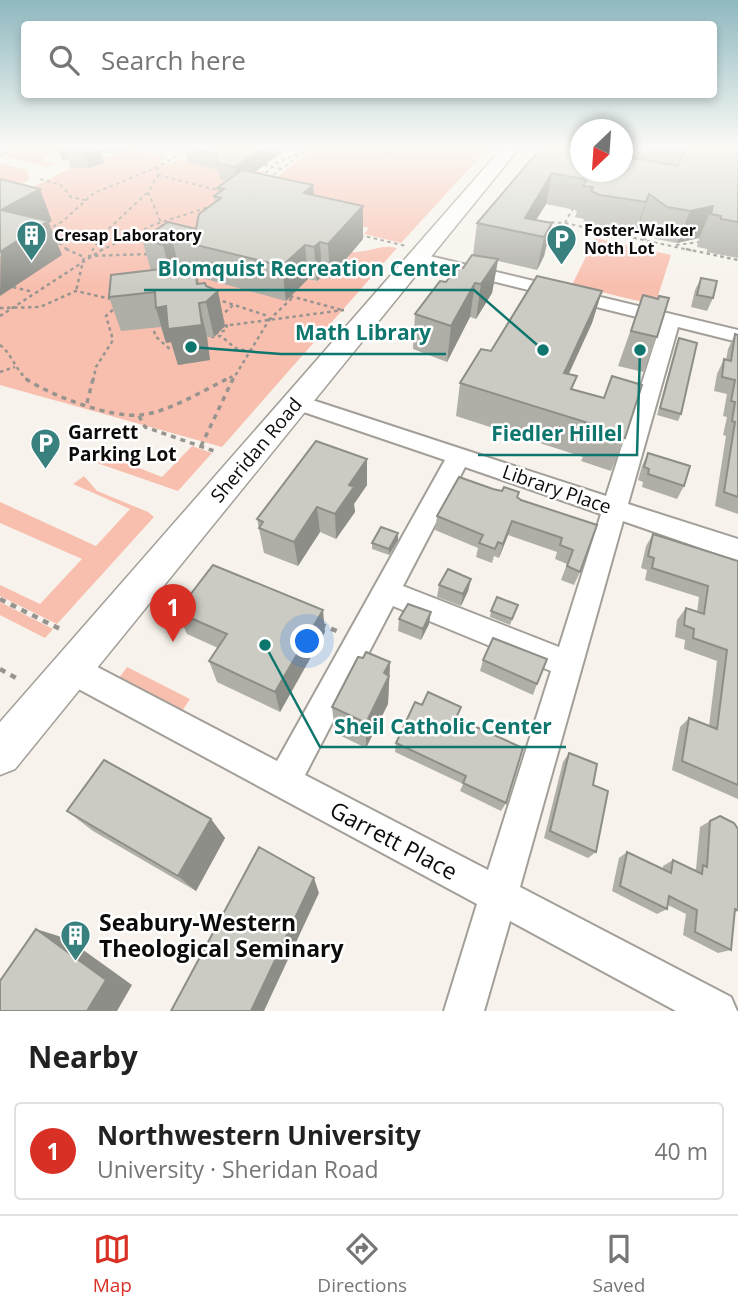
<!DOCTYPE html>
<meta charset="utf-8">
<style>
body{margin:0;font-family:"Open Sans",sans-serif;background:#f2f2f2;color:#222}
.compass{position:absolute;left:570px;top:119px;width:63px;height:63px;border-radius:50%;background:#fff;box-shadow:0 4px 10px #0003;rotate:205deg}
.you{position:absolute;left:308px;top:642px;width:24px;height:24px;margin:-18px;border:5px solid #fff;border-radius:50%;background:#1a73e8;box-shadow:0 0 0 10px #1a73e833}
.badge{display:grid;place-items:center;width:46px;height:46px;border-radius:50%;background:#d93025;color:#fff;font-size:23px;font-weight:700}
.pin{position:absolute;translate:-50% -58px;filter:drop-shadow(0 2px 4px #0008)}
.pin::after{content:'';position:absolute;top:37px;width:24px;height:21px;background:inherit;clip-path:polygon(0 0,100% 0,50% 100%)}
.list{margin:0;padding:0;list-style:none}
h2{display:flex;justify-content:space-between;align-items:center;height:91px;margin:0;padding:0 28px;font-size:30px}
h2 small{font-size:23px;font-weight:400;color:#767676}
.list li{display:grid;grid-template-columns:46px 1fr auto;gap:21px;align-items:center;box-sizing:border-box;height:98px;margin:0 14px 14px;padding:0 14px;border:2px solid #e0e0e0;border-radius:7px}
.list b{display:block;font-size:26px;white-space:nowrap}
.list p{margin:0;font-size:23px;white-space:nowrap;color:#767676}
.list em{font-size:23px;font-style:normal;color:#767676}
.icon{flex:none;width:38px;height:38px;fill:none;stroke:currentColor;stroke-width:2;stroke-linecap:round;stroke-linejoin:round}
.map{position:relative;flex:none;width:738px;height:1011px;overflow:hidden}
.search{position:absolute;background:#fff;box-shadow:0 4px 10px #0003;left:21px;right:21px;top:21px;height:77px;display:flex;align-items:center;gap:18px;box-sizing:border-box;padding:0 24px;border-radius:7px;color:#767676;font-size:26px}
.sheet{height:203px;background:#fff}
nav{display:flex;justify-content:space-around;align-items:center;box-sizing:border-box;height:98px;border-top:2px solid #e0e0e0;background:#fff;font-size:19px;color:#767676}
nav a{display:grid;justify-items:center;gap:4px}
nav .on{color:#d93025}
.map>svg:first-child{display:block}
.green{fill:#f8beae}
.lines{fill:none;stroke-linecap:round;stroke-linejoin:round}
.minor-casing{stroke:#a29f98;stroke-width:4}
.major-casing{stroke:#a29f98;stroke-width:3}
.path-far3{stroke:#97948f;stroke-width:2;stroke-dasharray:3.5 3.5;stroke-linecap:butt}
.path-far2{stroke:#97948f;stroke-width:2.5;stroke-dasharray:3.5 3.5;stroke-linecap:butt}
.path-far1{stroke:#97948f;stroke-width:3.5;stroke-dasharray:5 5;stroke-linecap:butt}
.path{stroke:#97948f;stroke-width:4.5;stroke-dasharray:6 6;stroke-linecap:butt}
.minor{fill:#fff;fill-rule:evenodd}
.major{fill:#fff;fill-rule:evenodd}
.wall{fill:#afafa8}
.shaded-wall{fill:#8e8e88}
.building{fill:#cbcbc3;stroke:#8e8e88;stroke-width:2}
.labels{text-anchor:middle;dominant-baseline:central;stroke-width:5;stroke-linejoin:round;paint-order:stroke}
.far-poi-label{font-size:16px;font-weight:bold;fill:#0d0b09;stroke:#fff;text-anchor:start}
.poi-label{font-size:19px;font-weight:bold;fill:#0d0b09;stroke:#fff;text-anchor:start}
.street-label{font-size:19px;fill:#0d0b09;stroke:#fff}
.near-street-label{font-size:23px;fill:#0d0b09;stroke:#fff}
.near-poi-label{font-size:23px;font-weight:bold;fill:#0d0b09;stroke:#fff;text-anchor:start}
.leader{fill:none;stroke:#0f766e;stroke-width:2.5}
.callout-dot{fill:#0f766e;stroke:#fff;stroke-width:2.5}
.callout-label{font-size:21px;text-anchor:middle;font-weight:bold;fill:#0f766e;stroke:#fff;stroke-width:5;stroke-linejoin:round;paint-order:stroke}
</style>
<div class="map">
<svg width="738" height="1011" viewBox="0 0 738 1011">
<rect width="100%" height="100%" fill="#f7f3ec"/>
<path class="green" d="M11,147H67L43,158V161L57,164L46,167L8,157L5,153Z
M289,147H489L401,243L364,234L369,228L333,220L304,278L317,281L322,276L330,278L343,260L350,257L341,255L345,251C365,256 378,243 397,248L222,447L0,385V258L26,191L72,167L129,150L168,157L160,162L170,164L178,159L227,172L264,171L251,186V196L312,150Z
M0,163L27,170L29,179L21,185L0,182Z
M595,238L671,255L655,305L572,285Z
M192,446L212,453L178,491L97,463L106,455L162,477Z
M84,476L97,491L148,512L154,517L57,624L0,596V585L40,604L82,559L0,523V502L96,546L130,509L73,484Z
M0,602L53,629L45,638L0,615Z
M127,667L190,699L182,711L119,678Z"/>
<g class="lines">
<defs>
<path id="minor" d="M0,147H12L0,155Z
M622,147L668,153L675,157L668,161L622,153Z
M417,253L738,330V342L678,327L628,504L738,539V561L623,521L520,887L731,997L737,1011H676L510,921L484,1011H444L477,904L60,679L56,669L60,659L71,655L82,659L277,761L445,460L289,407L285,402L289,397H303L606,496L661,323L411,261V255ZM465,467L601,514L559,647L403,586ZM393,606L551,671L488,870L305,775Z"/>
<path id="major" d="M503,147H520L15,769L0,775V722Z"/>
</defs>
<use href="#minor" class="minor-casing"/>
<use href="#major" class="major-casing"/>
<path class="path-far3" d="M145,147L163,150L197,147
M384,147L397,160
M476,147L488,151
M264,165L282,169
M158,167V175L148,192L162,225
M158,175L221,191
M260,178L278,162L303,152
M40,179L61,185L71,197L85,200
M268,179L311,147
M544,222L565,223L573,208
M565,223L694,251
M635,227L646,240
M49,229L61,238L58,244
M47,230L63,221L94,193L158,167L193,147
M360,235L406,246
M59,243L69,251
M676,245L700,242
M92,251L102,235L148,192
M100,251L153,225L212,206"/>
<path class="path-far2" d="M66,249L84,257L76,291
M686,249L738,260
M88,256L150,254
M13,287L33,292
M290,296L342,310
M216,299L265,315L269,320L232,381
M0,308L40,307L76,291L111,299
M0,316L103,249
M220,317L234,304
M269,320L293,297
M153,324L155,336L171,350
M223,326L344,310
M215,334L226,330L227,324L222,321
M211,337L221,336L235,348L249,351
M0,345C12,354 15,370 29,381
M0,372L15,367
M93,381L96,367L113,340L106,316L117,306
M223,381L233,376"/>
<path class="path-far1" d="M26,379C52,396 110,418 141,415C171,411 200,392 227,379
M87,403L93,379
M139,416L145,427L217,452
M201,446L233,379"/>
<path class="path" d="M0,599L60,629
M320,624L339,632
M0,669L16,678"/>
<use href="#minor" class="minor"/>
<use href="#major" class="major"/>
</g>
<path class="wall" d="M58,147H129V150L124,153H101L104,163L89,168H71L68,159L62,160Z
M184,147H290L253,173L313,185L314,195L363,206V239L330,278L322,276L317,281L308,279L286,301L198,277L199,284L206,287L225,326L214,337H207L210,360L178,365L171,342L166,343L161,327L121,331L109,297L151,271L142,239L196,229L215,202L214,196L218,193L217,188L227,181L220,179L218,170L188,163Z
M542,147L580,172L635,158L638,147H738V258L707,252V249L697,247L699,238L677,243L656,239L639,226L635,234L591,227L583,223L584,219L575,217L577,212L575,210L546,204L536,220L552,223L544,256L537,270L498,261L492,293L476,319L470,317L447,362L413,349L415,314L446,282L463,268L473,255L477,223Z
M701,278L713,298L707,311L691,307L695,290Z
M602,291L592,323L569,374L577,376L572,389L625,438L611,471L581,461L583,457L456,416L460,383L491,351Z
M643,295L657,337L643,372L618,366Z
M735,334L738,335V514L715,506L726,436L723,435L727,417L723,416L727,394L714,391L717,374L724,359L726,360L728,349Z
M679,338L681,414L678,421L657,415L676,345Z
M648,453L684,486L677,499L642,487L643,482L638,480L642,466Z
M367,459V485L354,504L355,512L336,539L320,532L298,566L264,553L257,519Z
M493,489L502,491L519,492L517,498L521,500L597,525L580,572L574,585L561,580L567,564L555,559L557,552L508,535L499,558L494,556L492,563L476,557L478,548L435,530L437,516Z
M398,533V540L389,555L372,549V543Z
M653,534L738,561V799L672,770L680,727L689,718L709,726L717,661L684,649L685,640L675,637L677,620L686,608L697,612L699,597L645,580L647,570L641,568L646,546Z
M471,579L468,591L461,606L437,597L439,585Z
M518,605L510,625L490,617L491,611Z
M177,612L325,632L280,712L217,682L209,661L218,648L187,634Z
M399,619L429,624L421,640L398,631Z
M363,658L390,662L388,704L366,748L335,733L332,707Z
M483,660L537,684L533,695L480,671Z
M458,719L506,803L501,811L460,791L463,784L395,752L396,743Z
M569,753L593,785L596,852L588,858L544,838L563,762Z
M67,811L211,819L225,838L196,891L93,831Z
M710,821L738,892V911L735,912L731,950L718,953L683,935L686,914L668,905L667,909L657,914L612,891L619,858L627,852L663,869V866L673,860L694,870L696,869L700,827Z"/>
<path class="shaded-wall" d="M58,147H64L68,159L62,160Z
M82,147H99L104,163L89,168Z
M122,147H129V150L124,153Z
M265,147H290L238,184L235,167Z
M552,173L546,204L528,233L525,218Z
M313,185L315,218L304,193Z
M40,189L52,221L49,223L62,255L0,296L1,210Z
M649,194L639,226L635,234L646,202Z
M363,206V239L330,278L328,244Z
M713,206L699,238L677,243L690,211Z
M552,223L544,256L537,270L544,237Z
M172,239L180,272L172,279L163,245Z
M320,242L322,276L317,281L314,247Z
M305,245L308,279L286,301L282,266Z
M498,259L492,293L476,319L481,284Z
M475,283L470,317L447,362L451,326Z
M218,291L225,326L214,337L206,302Z
M602,291L592,323L554,405L564,373Z
M199,303L207,337L210,360L178,365L171,342L166,343L156,308Z
M367,459V485L354,504L355,512L336,539L335,514L349,485Z
M317,507L320,532L298,566L294,542Z
M512,521L508,535L499,558L503,544Z
M398,533V540L389,555V549Z
M471,579L468,591L461,606L463,594Z
M323,610L325,632L280,712L275,692Z
M431,612L429,624L421,640L423,629Z
M390,662L388,704L366,748V723L384,673Z
M211,819L225,838L196,891L178,876Z
M314,878L319,893L264,1011H251Z
M36,929L68,939L132,985L117,1011H87Z"/>
<path class="building" d="M184,147H265L235,167L217,163L216,154Z
M542,147H580L578,154H580V172H622V156L678,166L686,147H738V222L721,219V216L711,214L713,206L690,211L667,207L649,194L646,202L600,195L591,191L593,187L583,186L586,181L583,179L552,173L525,218L552,223L544,237L477,223Z
M242,170L313,185L304,193L363,206L328,244L320,242L314,247L305,245L282,266L172,239L163,245L142,239L168,222L196,229L199,214L221,198L214,196L224,189L217,188Z
M0,179L40,189L1,210L48,221L0,252Z
M472,255L498,259L481,284L475,283L451,326L415,314L440,281L446,282L457,267L463,268Z
M195,265L197,284L205,283L206,286L218,291L206,302L199,303L202,325L168,329L166,306L156,308L155,292L109,297L111,275Z
M537,276L602,291L564,373L577,376L571,389L604,398L612,376L642,385L625,438L593,429L595,425L460,383L481,349L491,351Z
M701,278L717,281L713,298L697,295Z
M643,295L658,299L659,296L669,298L657,337L631,331Z
M735,334L738,335V497L724,492L735,422L732,421L735,402L731,401L735,380L722,377L724,359L731,361Z
M679,338L697,343L681,414L660,408Z
M316,441L367,459L349,485L354,487L335,514L317,507L294,542L259,528L263,522L257,519Z
M648,453L690,466L684,486L648,474L649,469L644,467Z
M459,477L493,489L502,491L504,487L519,492L517,497L521,500L597,525L580,572L567,566L573,550L560,545L562,538L512,521L503,544L498,542L495,549L479,543L483,535L437,516Z
M381,527L398,533L389,549L372,543Z
M653,534L738,561V785L682,761L689,718L717,729L727,650L693,638L694,629L684,625L686,608L704,614L708,586L652,568L654,558L648,556Z
M213,565L323,610L275,692L209,661L227,634L177,612Z
M448,569L471,579L463,594L439,585Z
M497,597L518,605L512,619L491,611Z
M408,604L431,612L423,629L399,619Z
M493,638L547,659L537,684L483,660Z
M366,652L390,662L384,673L389,676L366,723L332,707L358,657L363,658Z
M428,692L461,707L456,718L523,748L506,803L463,783L466,776L396,743L415,702L422,705Z
M569,753L597,764L593,785L608,791L596,852L550,831Z
M104,760L211,819L178,876L67,811Z
M720,816L734,823L738,829V910L735,909L731,950L695,932L697,910L669,896L667,909L620,886L627,852L671,873L673,860L702,874L703,865L707,867L710,821Z
M259,847L314,878L251,1011H171Z
M36,929L106,980L87,1011H0V981Z"/>
<linearGradient id="sky" x2="0" y2="1"><stop stop-color="#8eb8bf"/><stop offset="0.51" stop-color="#fbfaf6"/><stop offset="1" stop-color="#fbfaf6" stop-opacity="0"/></linearGradient>
<rect width="738" height="288" fill="url(#sky)"/>
<defs>
<symbol id="building-pin" viewBox="-11 -11 22 30"><path d="M0 17L-7.5 6A9.5 9.5 0 1 1 7.5 6Z" fill="#38817f" stroke="#fff"/><path d="M-4-6H4V6H1V3H-1V6H-4ZM-2.5-4.3h1.7v1.8h-1.7ZM.8-4.3h1.7v1.8H.8ZM-2.5-1h1.7V.8h-1.7ZM.8-1h1.7V.8H.8Z" fill="#fff"/></symbol>
<symbol id="parking-pin" viewBox="-11 -11 22 30"><path d="M0 17L-7.5 6A9.5 9.5 0 1 1 7.5 6Z" fill="#38817f" stroke="#fff"/><path d="M-3.5-5.5H1a3.5 3.5 0 0 1 0 7H-1V5.5H-3.5ZM-1-3.4V-.6H.8a1.4 1.4 0 0 0 0-2.8Z" fill="#fff"/></symbol>
</defs>
<g fill-rule="evenodd">
<use href="#building-pin" x="14" y="218" width="35" height="47"/>
<use href="#parking-pin" x="544" y="222" width="35" height="47"/>
<use href="#parking-pin" x="28" y="426" width="35" height="47"/>
<use href="#building-pin" x="58" y="918" width="35" height="47"/>
</g>
<g class="labels">
<g class="far-poi-label">
<text x="584" y="230">Foster-Walker<tspan x="584" dy="18">Noth Lot</tspan></text>
<text x="54" y="235">Cresap Laboratory</text>
</g>
<g class="poi-label">
<text x="68" y="432">Garrett<tspan x="68" dy="22">Parking Lot</tspan></text>
</g>
<g class="street-label">
<text transform="translate(256 450) rotate(-50)">Sheridan Road</text>
<text transform="translate(557 489) rotate(19)">Library Place</text>
</g>
<g class="near-street-label">
<text transform="translate(394 840) rotate(28)">Garrett Place</text>
</g>
<g class="near-poi-label">
<text x="99" y="922">Seabury-Western<tspan x="99" dy="26">Theological Seminary</tspan></text>
</g>
</g>
<path class="leader" d="M543 350L474 290H144M191 347L281 354H446M640 350L637 455H478M265 645L320 747H566"/>
<g class="callout-dot">
<circle cx="543" cy="350" r="7"/>
<circle cx="191" cy="347" r="7"/>
<circle cx="640" cy="350" r="7"/>
<circle cx="265" cy="645" r="7"/>
</g>
<g class="callout-label">
<text x="309" y="276">Blomquist Recreation Center</text>
<text x="363" y="340">Math Library</text>
<text x="557" y="441">Fiedler Hillel</text>
<text x="443" y="734">Sheil Catholic Center</text>
</g>
</svg>
<svg class="compass" viewBox="-18 -18 36 36"><path d="M0-13l5 13h-10z" fill="#e53935"/><path d="M0 13l5-13h-10z" fill="#767676"/></svg>
<div class="you"></div>
<div class="pin badge" style="left:173px;top:642px">1</div>
<div class="search"><svg class="icon" aria-label="search" viewBox="0 0 24 24"><circle cx="10" cy="10" r="6"/><path d="M15 15l6 6"/></svg>Search here</div>
</div>
<section class="sheet">
<h2>Nearby<small></small></h2>
<ul class="list">
<li><span class="badge">1</span><div><b>Northwestern University</b><p>University · Sheridan Road</p></div><em>40 m</em></li>
</ul>
</section>
<nav>
<a class="on"><svg class="icon" aria-label="map" viewBox="0 0 24 24"><path d="M3 6l6-2 6 2 6-2v14l-6 2-6-2-6 2zM9 4v14M15 6v14"/></svg>Map</a>
<a><svg class="icon" aria-label="directions" viewBox="0 0 24 24"><path d="M12 3l9 9-9 9-9-9zM9 14v-3h6M13 9l2 2-2 2"/></svg>Directions</a>
<a><svg class="icon" aria-label="saved" viewBox="0 0 24 24"><path d="M7 4h10v16l-5-4-5 4z"/></svg>Saved</a>
</nav>
